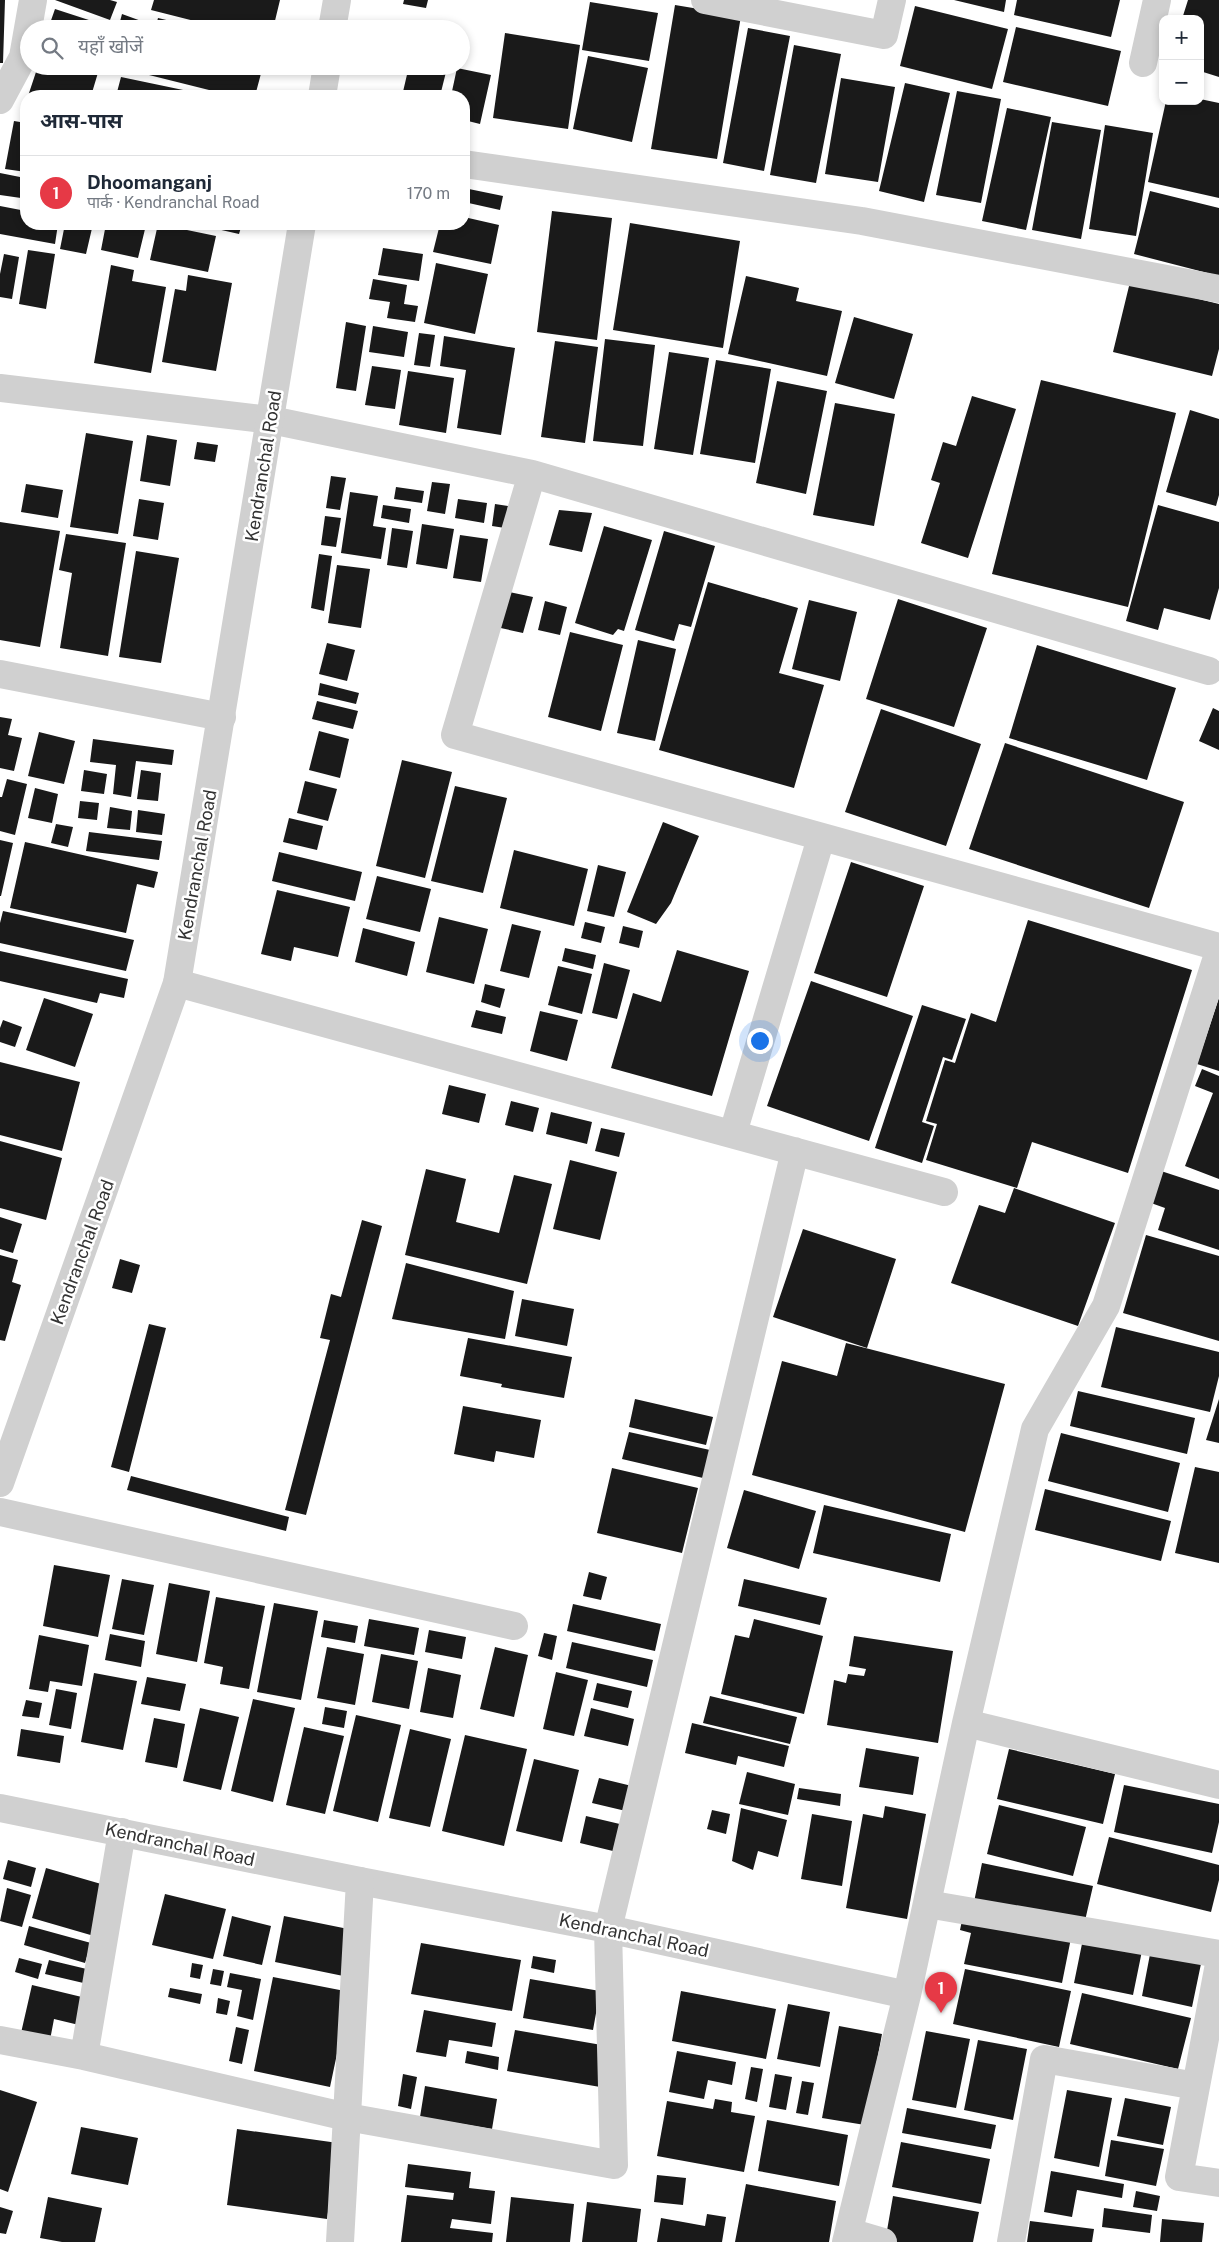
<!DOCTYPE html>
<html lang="hi">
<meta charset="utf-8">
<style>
body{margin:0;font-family:"Public Sans","Noto Sans Devanagari",sans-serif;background:#f2f2f3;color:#1f2937}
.controls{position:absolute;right:15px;top:15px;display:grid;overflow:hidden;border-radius:10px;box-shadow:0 2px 8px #0003}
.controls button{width:45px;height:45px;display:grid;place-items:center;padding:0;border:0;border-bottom:1px solid #e0e1e3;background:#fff;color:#1f2937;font:25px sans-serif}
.you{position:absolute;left:759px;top:1040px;width:18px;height:18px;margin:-12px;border:4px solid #fff;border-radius:50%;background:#1a73e8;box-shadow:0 0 0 8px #1a73e833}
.badge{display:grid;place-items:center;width:32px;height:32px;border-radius:50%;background:#e63946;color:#fff;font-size:16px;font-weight:700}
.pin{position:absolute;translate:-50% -41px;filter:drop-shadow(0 1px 2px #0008)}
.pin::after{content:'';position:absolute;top:26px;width:18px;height:15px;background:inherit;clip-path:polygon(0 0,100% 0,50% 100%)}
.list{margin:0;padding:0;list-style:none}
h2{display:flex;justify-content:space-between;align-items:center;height:65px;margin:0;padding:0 20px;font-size:21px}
h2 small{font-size:16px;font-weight:400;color:#747a83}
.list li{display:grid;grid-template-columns:32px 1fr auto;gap:15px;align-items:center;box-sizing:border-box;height:75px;padding:0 20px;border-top:1px solid #e0e1e3}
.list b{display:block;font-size:19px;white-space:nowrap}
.list p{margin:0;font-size:16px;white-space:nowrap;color:#747a83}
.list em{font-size:16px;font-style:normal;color:#747a83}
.icon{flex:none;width:28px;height:28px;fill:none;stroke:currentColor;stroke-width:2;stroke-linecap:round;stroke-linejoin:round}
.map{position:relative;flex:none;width:1219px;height:2242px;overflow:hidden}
.search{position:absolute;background:#fff;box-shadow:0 2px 8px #0003;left:20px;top:20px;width:450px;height:55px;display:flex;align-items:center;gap:12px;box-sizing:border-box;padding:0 18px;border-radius:28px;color:#747a83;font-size:19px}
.panel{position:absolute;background:#fff;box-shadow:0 2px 8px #0003;left:20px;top:90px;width:450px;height:140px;border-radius:20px}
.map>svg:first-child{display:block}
.building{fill:#1a1a1a}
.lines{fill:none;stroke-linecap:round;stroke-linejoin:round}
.minor{stroke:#d0d0d0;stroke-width:28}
.tertiary{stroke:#d0d0d0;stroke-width:28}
.labels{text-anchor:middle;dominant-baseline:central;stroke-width:5;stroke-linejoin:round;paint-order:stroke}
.street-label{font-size:18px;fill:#333;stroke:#fff}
</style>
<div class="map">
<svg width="1219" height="2242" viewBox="0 0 1219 2242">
<rect width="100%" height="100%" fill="#fff"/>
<path class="building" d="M0,0H5L3,63H0Z
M55,0H110L117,2L110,20Z
M154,0H280L273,29H226L151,10Z
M404,0H428L426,8L403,4Z
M954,0H1006L1004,12Z
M1017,0H1120L1111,37L1014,15Z
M1188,0H1219V77L1200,71V19H1182Z
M590,2L658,13L649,61L582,50Z
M675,5L741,16L717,159L651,149Z
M915,6L1008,29L992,89L900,66Z
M55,9L95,22L93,29H48Z
M122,14L144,22L141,29H118Z
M158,18L200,28V29H155Z
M405,22L433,28V29H403Z
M1016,27L1121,51L1108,106L1003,82Z
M748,28L790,36L764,171L723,163Z
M505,33L580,45L568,129L493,118Z
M794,45L841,54L816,183L770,175Z
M588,56L648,68L632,142L573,129Z
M38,66H100L91,96H28Z
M113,66H263L255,96H233Z
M409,66L447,68L440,96H402Z
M457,68L491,75L480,124L464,120V96H451Z
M121,77L207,95V96H116Z
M841,78L895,87L878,182L825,174Z
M905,83L950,93L924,202L879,191Z
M957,91L1001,99L981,203L936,195Z
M1200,99L1219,103V198L1148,182L1166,101H1200Z
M1007,108L1051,117L1026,230L982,221Z
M14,121L26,123V172L5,169Z
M1052,122L1101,130L1081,239L1032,230Z
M1105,125L1153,133L1136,236L1089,229Z
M0,173L25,178L21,198L0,195Z
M464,188L503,196L500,210L464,202Z
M1150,191L1219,208V276L1134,254Z
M0,206L26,211V224H58L55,244L0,234Z
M552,211L612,218L597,340L537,332Z
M464,217L499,225L491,264L433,252L440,224H464Z
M630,223L740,241L723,348L613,330Z
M65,224H93L86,254L60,249Z
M106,224L146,225L138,258L101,250Z
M158,224L216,236L208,272L150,260Z
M195,224H242L239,234Z
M383,248L423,254L419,281L378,275Z
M28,250L55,254L46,309L19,304Z
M4,254L19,257L12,299L0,297V274Z
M436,263L488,274L475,334L424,323Z
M111,265L134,270L132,281L166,287L151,373L94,363Z
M188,275L232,283L216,371L162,362L175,289L186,291Z
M746,276L799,288L796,301L842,311L827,376L728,354Z
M373,279L407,285L404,304L418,306L415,322L387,318L390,302L369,299Z
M1130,282L1219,304V349L1212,376L1113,352Z
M854,317L913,334L894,399L835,383Z
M346,322L366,326L356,391L336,388Z
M373,326L408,332L404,357L369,352Z
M419,333L435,335L430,367L414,365Z
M444,336L515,348L501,435L457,428L466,370L440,366Z
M605,339L655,345L643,446L593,441Z
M555,341L598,347L585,443L541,437Z
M669,352L709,358L693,455L654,449Z
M716,360L771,369L755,463L700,454Z
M372,366L401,370L395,409L365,405Z
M408,371L454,378L446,433L399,425Z
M1041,380L1176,413L1128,607L992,574Z
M777,381L827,391L806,494L756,483Z
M972,396L1016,409L968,558L921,543L940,483L931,480L943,442L956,446Z
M835,403L895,414L874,526L813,515Z
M1190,410L1219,419V495L1216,506L1166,492Z
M86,433L133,441L118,534L70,527Z
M147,435L177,440L170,486L140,481Z
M197,442L218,445L215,462L194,459Z
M331,476L346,478L340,510L326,508Z
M432,482L450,484L445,514L427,511Z
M26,484L63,490L58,518L21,512Z
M396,487L424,491L422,503L394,499Z
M350,492L378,496L373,526L386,528L381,559L341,553Z
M139,499L164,503L158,540L133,536Z
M458,499L487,503L484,523L455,518Z
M495,504L508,506L505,528L492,526Z
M383,505L411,509L409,523L381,518Z
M1158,505L1219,522V588L1210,620L1164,608L1158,630L1126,621Z
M559,510L592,513L582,552L549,545Z
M325,516L341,518L336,547L321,545Z
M0,522L60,531L40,647L0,640Z
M422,524L454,529L447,569L416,564Z
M604,526L652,540L624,631L618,629L613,635L575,623Z
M392,528L413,531L407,568L387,565Z
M664,531L715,546L691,627L679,624L674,641L635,630Z
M66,534L126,543L108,656L60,648L72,573L59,570Z
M460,535L488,539L481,582L453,578Z
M136,551L179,558L161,663L119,657Z
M319,554L332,556L324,611L311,608Z
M337,565L370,569L361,628L328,623Z
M708,582L798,608L779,673L824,685L794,788L659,750Z
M505,591L533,597L523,633L496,627Z
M898,599L987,628L954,727L866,699Z
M809,600L857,612L840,681L792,669Z
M545,601L567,607L560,635L538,630Z
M570,632L623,645L601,731L548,717Z
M638,640L676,649L655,741L617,733Z
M327,643L355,650L347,681L319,674Z
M1037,645L1176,688L1147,780L1009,738Z
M320,683L359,693L356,704L318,695Z
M317,701L358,711L353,729L312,719Z
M1213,708L1219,711V750L1199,741Z
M881,709L981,744L946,846L845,812Z
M0,717L12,719L8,735L22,738L14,771L0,768Z
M319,731L349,739L340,778L309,770Z
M39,732L75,741L64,784L28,776Z
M93,739L174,750L172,765L136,761L131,797L113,794L116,765L90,762Z
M1005,743L1184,802L1149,908L969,849Z
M402,760L452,772L425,878L376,866Z
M84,770L107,774L104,794L81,791Z
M141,770L161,773L158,801L137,799Z
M7,779L27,784L15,835L0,831V797H2Z
M305,781L337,789L328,821L297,813Z
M455,786L507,798L483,893L431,881Z
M35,788L58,794L52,823L28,818Z
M80,801L99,803L97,820L78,818Z
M110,807L132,811L130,830L107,828Z
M138,810L165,814L162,835L136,832Z
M289,818L323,826L317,850L283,842Z
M663,822L699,836L671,903L656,924L627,912Z
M56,824L73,827L68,847L51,843Z
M89,832L162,841L159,860L86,851Z
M0,840L13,843L1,896H0Z
M25,842L158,872L154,888L137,884L126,933L10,908Z
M514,850L588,869L574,926L500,908Z
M279,852L362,872L355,901L272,881Z
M851,862L924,886L887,997L814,973Z
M598,865L626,872L614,917L587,911Z
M377,876L431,889L420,932L366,919Z
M277,890L350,907L338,957L294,947L291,961L261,954Z
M3,911L134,940L126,971L0,943V923Z
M439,917L488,929L474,984L426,972Z
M1028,920L1192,970L1128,1173L1032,1142L1017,1188L926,1160L937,1124L926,1121L945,1060L955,1063L971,1013L996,1022Z
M585,922L605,927L601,943L581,938Z
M512,924L541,931L529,978L500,971Z
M623,926L643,931L639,948L619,943Z
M363,928L415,942L407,976L355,962Z
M565,948L596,955L593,969L562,961Z
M677,950L749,971L712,1096L611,1068L633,993L661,1002Z
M0,951L128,979L124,998L100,993L97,1003L0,981Z
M604,963L630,970L617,1019L592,1013Z
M558,966L592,974L582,1014L548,1005Z
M811,981L913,1016L869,1141L767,1106Z
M485,984L505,989L500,1008L481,1002Z
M44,998L93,1014L75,1067L26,1050Z
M1219,998V1071L1197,1064Z
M922,1005L966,1019L952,1060L943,1057L922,1122L934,1126L922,1163L875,1148Z
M476,1010L506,1017L502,1034L471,1027Z
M540,1011L578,1020L567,1061L530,1051Z
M3,1020L22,1027L15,1047L0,1042V1028Z
M0,1062L80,1082L62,1151L0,1135Z
M1202,1069L1219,1076V1179L1185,1166L1213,1093L1195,1086Z
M449,1085L486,1094L479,1123L442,1114Z
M511,1101L539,1108L533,1132L505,1125Z
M551,1112L592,1122L587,1144L546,1134Z
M601,1128L625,1133L619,1157L595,1151Z
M0,1141L62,1158L46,1220L0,1208Z
M570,1160L617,1172L600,1240L553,1229Z
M426,1169L466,1179L456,1222L499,1233L514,1175L552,1184L527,1284L405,1255Z
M1161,1171L1219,1190V1250L1158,1230L1165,1208L1151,1203Z
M1014,1188L1115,1223L1078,1326L951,1283L979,1205L1005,1213Z
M0,1217L22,1224L13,1253L0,1249Z
M362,1220L382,1226L306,1515L285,1510L330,1340L320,1338L331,1294L341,1297Z
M803,1229L896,1259L867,1348L773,1317Z
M1146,1235L1219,1256V1341L1123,1313Z
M0,1255L18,1260L12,1282L21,1285L5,1341L0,1340Z
M120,1259L140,1265L132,1293L112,1288Z
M406,1263L514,1291L505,1339L392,1319Z
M522,1299L574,1309L567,1346L515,1336Z
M149,1324L166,1328L129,1472L111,1467Z
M1116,1327L1219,1352V1376L1210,1412L1101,1387Z
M468,1338L572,1357L564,1398L501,1387L502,1384L460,1376Z
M846,1343L1005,1384L965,1532L752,1475L782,1361L837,1376Z
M1078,1391L1195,1418L1187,1454L1070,1426Z
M635,1399L713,1417L706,1445L629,1427Z
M1219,1399V1443L1206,1440Z
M463,1406L541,1420L534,1458L496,1451L494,1462L454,1454Z
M629,1432L710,1450L703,1478L622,1459Z
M1061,1433L1180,1463L1168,1512L1048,1481Z
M1195,1467L1219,1472V1563L1175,1553Z
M612,1468L698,1488L682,1553L597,1533Z
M131,1476L289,1517L286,1531L127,1490Z
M1045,1489L1171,1521L1161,1561L1035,1530Z
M744,1490L816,1511L799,1569L727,1548Z
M824,1505L951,1534L940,1582L813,1553Z
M54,1565L110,1575L98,1637L43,1626Z
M589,1572L607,1577L601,1600L583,1596Z
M122,1579L154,1585L144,1635L112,1629Z
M744,1579L827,1598L820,1625L738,1606Z
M169,1583L210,1591L197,1662L156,1654Z
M216,1597L265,1606L249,1689L220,1684L223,1667L204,1663Z
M274,1603L318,1611L301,1700L257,1692Z
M573,1604L661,1624L655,1651L567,1631Z
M369,1619L419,1628L414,1655L364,1646Z
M754,1619L823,1636L804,1714L721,1694L735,1635L749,1638Z
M324,1620L358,1626L355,1643L321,1637Z
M429,1630L466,1637L462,1659L425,1652Z
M544,1633L557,1636L552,1660L538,1656Z
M110,1634L145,1641L141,1667L105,1660Z
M39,1635L89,1645L82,1686L50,1681L48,1692L29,1689Z
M854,1636L953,1651L938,1743L827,1725L834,1680L846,1683L848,1674L864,1676L866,1669L849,1666Z
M572,1642L653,1660L647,1687L566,1668Z
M327,1647L364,1654L355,1705L317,1698Z
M495,1647L528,1655L514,1717L480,1709Z
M381,1654L418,1661L409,1709L372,1702Z
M428,1668L461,1675L453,1718L420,1712Z
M556,1672L588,1680L574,1736L543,1729Z
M94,1673L137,1681L123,1750L81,1742Z
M147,1677L186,1684L180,1711L141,1704Z
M597,1683L632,1691L628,1708L593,1700Z
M56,1689L77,1693L71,1729L49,1725Z
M710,1696L797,1717L790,1744L703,1723Z
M253,1699L295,1708L273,1802L231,1791Z
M26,1700L42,1703L39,1718L22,1716Z
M325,1707L347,1711L344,1728L322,1724Z
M200,1708L239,1717L221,1790L183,1781Z
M591,1708L634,1719L628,1746L584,1736Z
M356,1715L401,1725L378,1822L333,1811Z
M154,1718L185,1724L177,1768L145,1762Z
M692,1723L789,1746L784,1767L738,1756L736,1765L685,1753Z
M304,1727L344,1736L325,1814L286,1805Z
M21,1729L64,1736L60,1763L17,1756Z
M410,1729L451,1739L430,1827L389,1818Z
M465,1735L527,1749L504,1846L442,1831Z
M866,1748L919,1757L913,1795L859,1787Z
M1009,1749L1115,1774L1103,1824L997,1799Z
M534,1759L579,1770L562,1842L516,1831Z
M747,1772L795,1784L788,1815L739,1804Z
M599,1778L636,1787L630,1812L592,1803Z
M1124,1785L1219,1804V1822L1212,1853L1114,1832Z
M799,1788L841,1794L840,1806L797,1799Z
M999,1805L1086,1827L1073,1876L987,1854Z
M885,1806L926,1814L907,1919L846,1908L863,1814L883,1818Z
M741,1808L787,1820L778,1857L758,1851L753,1870L732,1861Z
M712,1810L730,1814L726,1834L707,1829Z
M812,1814L852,1821L842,1886L801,1879Z
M586,1816L624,1825L617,1852L580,1843Z
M1109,1837L1219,1865V1880L1211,1912L1097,1884Z
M8,1860L36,1868L31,1887L3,1879Z
M982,1863L1093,1886L1084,1925L974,1902Z
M46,1868L108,1886L94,1936L32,1918Z
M7,1888L31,1895L22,1927L0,1921Z
M165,1894L226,1909L213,1959L152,1945Z
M964,1911L1072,1933L1062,1983L964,1964L971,1933L960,1930Z
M232,1916L271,1926L262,1965L223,1956Z
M284,1916L368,1933L358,1979L275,1962Z
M29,1926L91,1943L85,1963L24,1945Z
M1084,1934L1143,1946L1133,1995L1074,1983Z
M421,1943L521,1960L512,2011L411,1994Z
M1151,1949L1202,1959L1192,2007L1142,1996Z
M533,1956L556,1960L554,1973L531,1968Z
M19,1958L42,1964L38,1979L15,1972Z
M49,1960L95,1971L92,1985L45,1974Z
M192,1963L203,1965L200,1979L190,1977Z
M213,1969L224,1971L221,1986L210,1984Z
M965,1969L1071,1991L1059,2047L953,2024Z
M230,1973L261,1979L253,2020L237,2016L242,1990L227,1987Z
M273,1977L350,1992L330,2087L254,2071Z
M530,1979L600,1991L593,2030L523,2018Z
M32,1985L86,1998L79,2025L54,2019L50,2040L21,2033Z
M170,1988L202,1994L200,2004L168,1997Z
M681,1991L776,2009L766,2059L672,2041Z
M1082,1993L1191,2018L1178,2069L1070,2044Z
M218,1998L230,2001L227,2015L216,2013Z
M788,2004L830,2012L820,2067L777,2059Z
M424,2010L496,2023L492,2047L449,2040L446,2057L416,2052Z
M839,2026L882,2034L865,2125L822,2118Z
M236,2027L249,2030L242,2064L229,2061Z
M515,2030L619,2048L612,2089L507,2071Z
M926,2031L970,2039L956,2108L912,2100Z
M978,2040L1027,2049L1013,2120L964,2110Z
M467,2051L499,2057L498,2070L465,2063Z
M677,2051L736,2062L732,2085L708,2080L704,2099L669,2092Z
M751,2067L763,2069L757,2102L745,2099Z
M403,2074L417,2077L411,2109L398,2106Z
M775,2074L792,2077L786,2110L769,2107Z
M802,2081L814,2083L808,2115L796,2113Z
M425,2086L497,2099L492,2129L420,2117Z
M0,2090L37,2102L8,2192L0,2189Z
M1067,2090L1112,2098L1099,2167L1054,2158Z
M1125,2098L1171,2107L1163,2145L1117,2136Z
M715,2099L732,2102L731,2112L755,2116L744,2172L657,2156L667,2101L713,2109Z
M907,2108L996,2125L991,2149L902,2133Z
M767,2120L848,2135L839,2186L758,2171Z
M81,2127L138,2138L128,2185L71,2174Z
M237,2129L338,2143L327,2219L227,2205Z
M1111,2140L1164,2149L1156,2186L1105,2176Z
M901,2142L990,2159L981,2204L892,2187Z
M408,2164L471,2172L469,2188L495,2191L491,2224L452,2219L450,2228L493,2233L492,2242H401L407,2195L453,2200L454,2193L405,2187Z
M1051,2171L1124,2184L1122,2198L1077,2190L1072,2217L1044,2212Z
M657,2175L686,2178L683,2205L654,2202Z
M746,2184L836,2201L829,2242H735Z
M1136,2191L1160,2196L1157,2211L1133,2207Z
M893,2196L979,2212L973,2242H885Z
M48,2197L102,2208L95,2242H62L40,2238Z
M511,2197L574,2204L570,2242H506Z
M587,2202L641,2209L637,2242H582Z
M0,2207L13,2211L6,2234L0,2233Z
M1104,2208L1152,2215L1150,2233L1102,2227Z
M707,2214L726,2217L722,2242H657L661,2218L705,2226Z
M1162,2219L1204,2223L1202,2242H1160Z
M1030,2221L1094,2229L1092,2242H1027Z"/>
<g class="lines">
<path class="minor" d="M705,0L884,35L892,0
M1143,63L1157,0
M0,100L23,57L33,0
M464,164L862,221L1219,289
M0,388L271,420L532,474L1209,671
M532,474L455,735L1219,947
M0,674L222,717
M177,983L944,1192
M733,1133L821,838
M0,1512L514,1626
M966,1723L1219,1785
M360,1881L608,1929L907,1995
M927,1904L1219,1954
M1219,1964L1179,2177L1219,2183
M0,2040L84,2056L347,2117L614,2165L608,1929L795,1151
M84,2056L122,1832
M849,2232L883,2242
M846,2242L907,1995L966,1723L1035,1429L1106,1306L1219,951
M1011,2242L1044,2059L1196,2086"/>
<path class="tertiary" d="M332,29L337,0
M322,96L327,66
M0,1483L177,983L302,224
M0,1808L360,1881L340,2242"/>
</g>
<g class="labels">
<g class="street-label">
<text transform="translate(263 466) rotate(-81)">Kendranchal Road</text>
<text transform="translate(197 865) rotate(-80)">Kendranchal Road</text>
<text transform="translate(82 1252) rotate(-70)">Kendranchal Road</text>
<text transform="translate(180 1844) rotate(12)">Kendranchal Road</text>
<text transform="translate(634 1935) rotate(12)">Kendranchal Road</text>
</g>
</g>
</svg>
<div class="controls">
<button>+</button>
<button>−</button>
</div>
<div class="you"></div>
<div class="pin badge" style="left:941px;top:2013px">1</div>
<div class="search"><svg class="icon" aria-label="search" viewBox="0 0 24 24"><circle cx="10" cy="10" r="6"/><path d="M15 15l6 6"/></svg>यहाँ खोजें</div>
<section class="panel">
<h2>आस-पास<small></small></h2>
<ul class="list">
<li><span class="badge">1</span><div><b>Dhoomanganj</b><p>पार्क · Kendranchal Road</p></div><em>170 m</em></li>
</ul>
</section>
</div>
